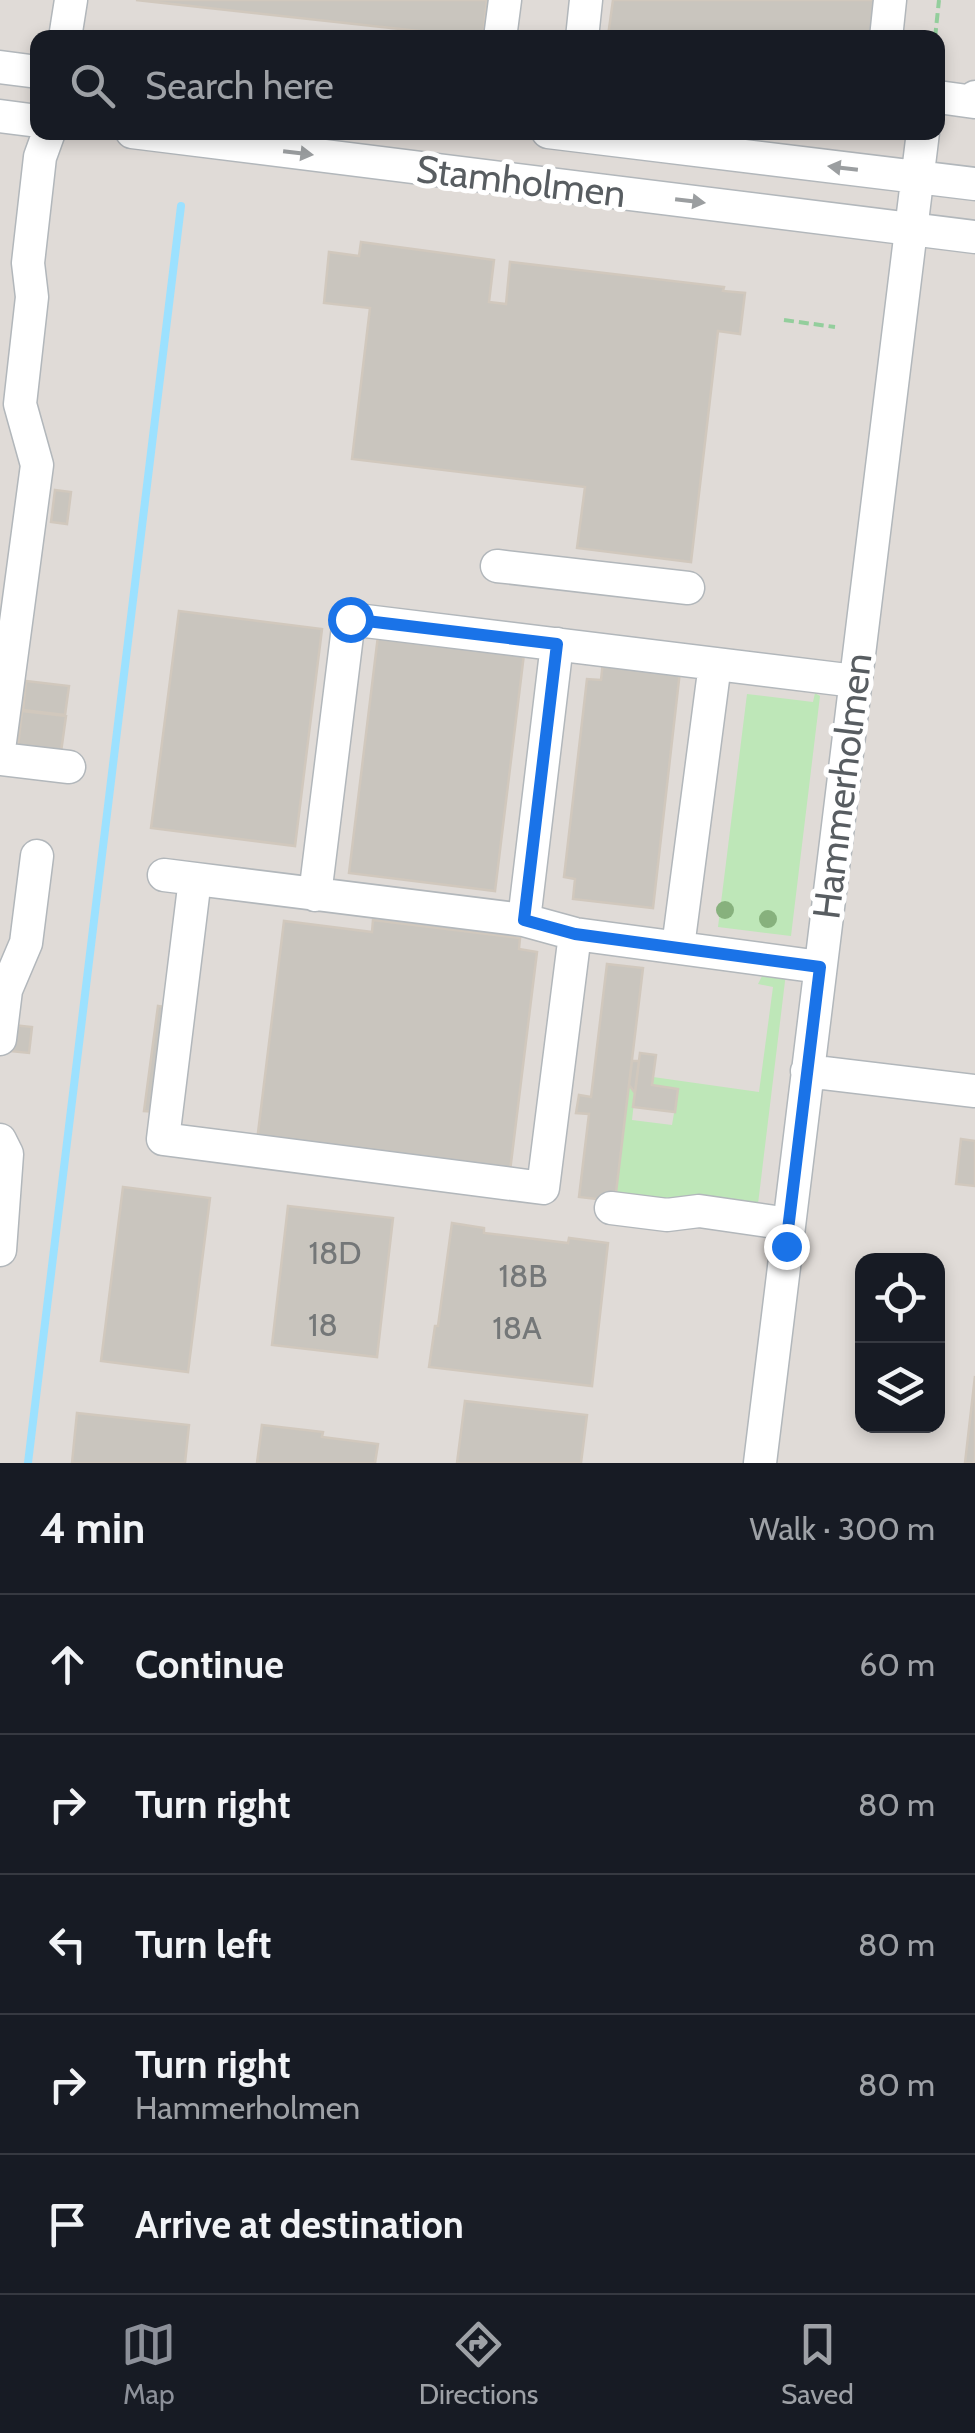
<!DOCTYPE html>
<meta charset="utf-8">
<style>
body{margin:0;font-family:Cabin,sans-serif;background:#242831;color:#f1f3f6}
.controls{position:absolute;right:30px;bottom:30px;display:grid;overflow:hidden;border-radius:20px;box-shadow:0 5px 15px #0003}
.controls button{width:90px;height:90px;display:grid;place-items:center;padding:0;border:0;border-bottom:2px solid #363941;background:#171b24;color:#f1f3f6;font:50px sans-serif}
.stop{position:absolute;width:30px;height:30px;margin:-22px;border:8px solid #1a73e8;border-radius:50%;background:#fff}
.stop.end{background:#1a73e8;border-color:#fff;box-shadow:0 2px 10px #0008}
.list{margin:0;padding:0;list-style:none}
h2{display:flex;justify-content:space-between;align-items:center;height:130px;margin:0;padding:0 40px;font-size:42px}
h2 small{font-size:32px;font-weight:400;color:#9ea1a6}
.list li{display:grid;grid-template-columns:65px 1fr auto;gap:30px;align-items:center;box-sizing:border-box;height:140px;padding:0 40px;border-top:2px solid #363941}
.list b{display:block;font-size:38px;white-space:nowrap}
.list p{margin:0;font-size:32px;white-space:nowrap;color:#9ea1a6}
.list em{font-size:32px;font-style:normal;color:#9ea1a6}
.icon{flex:none;width:55px;height:55px;fill:none;stroke:currentColor;stroke-width:2;stroke-linecap:round;stroke-linejoin:round}
.map{position:relative;flex:none;width:975px;height:1463px;overflow:hidden}
.search{position:absolute;background:#171b24;box-shadow:0 5px 15px #0003;left:30px;right:30px;top:30px;height:110px;display:flex;align-items:center;gap:25px;box-sizing:border-box;padding:0 35px;border-radius:20px;color:#9ea1a6;font-size:38px}
.sheet{height:830px;background:#171b24}
nav{display:flex;justify-content:space-around;align-items:center;box-sizing:border-box;height:140px;border-top:2px solid #363941;background:#171b24;font-size:28px;color:#9ea1a6}
nav a{display:grid;justify-items:center;gap:5px}
nav .on{color:#8c9099}
.map>svg:first-child{display:block}
.industrial{fill:#e0dbd7;fill-rule:evenodd}
.green{fill:#bee7b8}
.lines{fill:none;stroke-linecap:round;stroke-linejoin:round}
.stream{stroke:#9ce1ff;stroke-width:8}
.building{fill:#c9c5be;stroke:#d1c8bd;stroke-width:2.5}
.minor-casing{stroke:#b2b7bb;stroke-width:35}
.path{stroke:#93ce9c;stroke-width:4;stroke-dasharray:10 5;stroke-linecap:butt}
.minor{stroke:#fff;stroke-width:32}
.tree{fill:#87b17d}
.oneway{fill:#9b9ea0}
.route{stroke:#1a73e8;stroke-width:12}
.labels{text-anchor:middle;dominant-baseline:central;stroke-width:10;stroke-linejoin:round;paint-order:stroke}
.number-label{font-size:32px;fill:#747778}
.street-label{font-size:38px;fill:#585d61;stroke:#fff}
</style>
<div class="map">
<svg width="975" height="1463" viewBox="0 0 975 1463">
<rect width="100%" height="100%" fill="#ede8de"/>
<path class="industrial" d="M0,0H975V1463H0ZM38,38H938V132H38ZM862,1260H938V1426H862Z"/>
<path class="green" d="M815,693L820,696L791,936L718,927L747,694L813,702Z
M765,970L786,973L758,1204L670,1205L615,1198L629,1085L635,1093L632,1120L672,1125L678,1089L652,1085L653,1077L759,1092L773,987L758,984Z"/>
<g class="lines">
<path class="stream" d="M28,1463L181,206"/>
</g>
<path class="building" d="M136,0H487L483,38Z
M613,0H875L870,38L608,36Z
M361,242L494,260L489,302L506,304L510,262L724,287L723,291L745,293L740,334L718,331L691,562L577,548L585,487L352,459L370,308L324,303L329,252L359,256Z
M55,490L71,492L67,524L51,522Z
M179,611L322,629L295,846L151,828Z
M378,636L524,654L495,891L349,873Z
M603,662L680,671L653,908L573,899L575,879L564,877L587,679L601,680Z
M26,681L69,686L65,715L23,710Z
M22,711L66,716L61,752L18,746Z
M373,920L520,938L519,949L537,952L510,1171L257,1141L284,921L372,932Z
M607,964L643,968L615,1201L579,1197L589,1114L576,1113L579,1095L591,1097Z
M158,1006L172,1008L159,1112L144,1111Z
M13,1025L32,1027L29,1053L9,1051Z
M640,1053L656,1055L652,1085L678,1089L675,1112L633,1107Z
M632,1061H639L635,1093L629,1085Z
M961,1139L975,1141V1186L956,1184Z
M123,1187L210,1198L188,1372L101,1361Z
M288,1206L393,1218L377,1357L272,1345Z
M452,1223L484,1228V1233L568,1243L569,1238L608,1243L592,1386L429,1367L435,1326H438Z
M975,1376V1463H965Z
M465,1401L587,1415L581,1463H457Z
M77,1413L189,1425L185,1463H72Z
M262,1425L323,1432L322,1437L378,1444L375,1463H257Z"/>
<g class="lines">
<defs>
<path id="minor" d="M65,38L71,0
M500,38L505,0
M582,38L586,0
M886,38L890,0
M0,67L38,72
M938,97L974,102L975,97
M0,116L38,121
M132,132L975,237
M548,132L975,184
M497,566L688,588
M0,742L37,465L20,404L32,297L28,263L40,157L49,132
M0,759L69,767
M164,875L524,920L575,934L820,967
M195,879L163,1139L543,1188L575,934
M315,895L349,619L855,681
M524,920L557,644
M678,947L715,664
M0,1039L6,990L26,943L37,856
M807,1071L975,1091
M0,1140L7,1154L0,1250
M611,1208L667,1215L699,1211L789,1224
M760,1463L923,132"/>
</defs>
<use href="#minor" class="minor-casing"/>
<path class="path" d="M935,38L939,0
M784,320L835,327"/>
<use href="#minor" class="minor"/>
</g>
<g class="tree">
<circle cx="725" cy="910" r="9"/>
<circle cx="768" cy="919" r="9"/>
</g>
<defs><path id="oneway-solid" d="M-6-.8H1V-3.2L6.5 0L1 3.2V.8H-6Z" transform="scale(2.5)"/></defs>
<g class="oneway">
<use href="#oneway-solid" transform="translate(298 153) rotate(7)"/>
<use href="#oneway-solid" transform="translate(843 168) rotate(-173)"/>
<use href="#oneway-solid" transform="translate(690 201) rotate(7)"/>
</g>
<g class="lines">
<path class="route" d="M350,619L557,644L524,920L575,934L820,967L786,1246"/>
</g>
<g class="labels">
<g class="number-label">
<text x="335" y="1252">18D</text>
<text x="523" y="1275">18B</text>
<text x="323" y="1324">18</text>
<text x="517" y="1327">18A</text>
</g>
<g class="street-label">
<text transform="translate(521 181) rotate(7)">Stamholmen</text>
<text transform="translate(842 786) rotate(-83)">Hammerholmen</text>
</g>
</g>
</svg>
<div class="controls">
<button><svg class="icon" aria-label="locate" viewBox="0 0 24 24"><circle cx="12" cy="12" r="6"/><path d="M12 2v4M12 18v4M2 12h4M18 12h4"/></svg></button>
<button><svg class="icon" aria-label="layers" viewBox="0 0 24 24"><path d="M12 4l9 5-9 5-9-5zM3 14l9 5 9-5"/></svg></button>
</div>
<div class="stop" style="left:350px;top:619px"></div>
<div class="stop end" style="left:786px;top:1246px"></div>
<div class="search"><svg class="icon" aria-label="search" viewBox="0 0 24 24"><circle cx="10" cy="10" r="6"/><path d="M15 15l6 6"/></svg>Search here</div>
</div>
<section class="sheet">
<h2>4 min<small>Walk · 300 m</small></h2>
<ul class="list">
<li><svg class="icon" aria-label="ahead" viewBox="0 0 24 24"><path d="M12 20V5M6 11l6-6 6 6"/></svg><div><b>Continue</b></div><em>60 m</em></li>
<li><svg class="icon" aria-label="right" viewBox="0 0 24 24"><path d="M7 20v-9h11M14 6l5 5-5 5"/></svg><div><b>Turn right</b></div><em>80 m</em></li>
<li><svg class="icon" aria-label="left" viewBox="0 0 24 24"><path d="M17 20v-9H6M10 6l-5 5 5 5"/></svg><div><b>Turn left</b></div><em>80 m</em></li>
<li><svg class="icon" aria-label="right" viewBox="0 0 24 24"><path d="M7 20v-9h11M14 6l5 5-5 5"/></svg><div><b>Turn right</b><p>Hammerholmen</p></div><em>80 m</em></li>
<li><svg class="icon" aria-label="arrive" viewBox="0 0 24 24"><path d="M6 21V4h12l-3 4 3 4H6"/></svg><div><b>Arrive at destination</b></div></li>
</ul>
</section>
<nav>
<a class="on"><svg class="icon" aria-label="map" viewBox="0 0 24 24"><path d="M3 6l6-2 6 2 6-2v14l-6 2-6-2-6 2zM9 4v14M15 6v14"/></svg>Map</a>
<a><svg class="icon" aria-label="directions" viewBox="0 0 24 24"><path d="M12 3l9 9-9 9-9-9zM9 14v-3h6M13 9l2 2-2 2"/></svg>Directions</a>
<a><svg class="icon" aria-label="saved" viewBox="0 0 24 24"><path d="M7 4h10v16l-5-4-5 4z"/></svg>Saved</a>
</nav>
